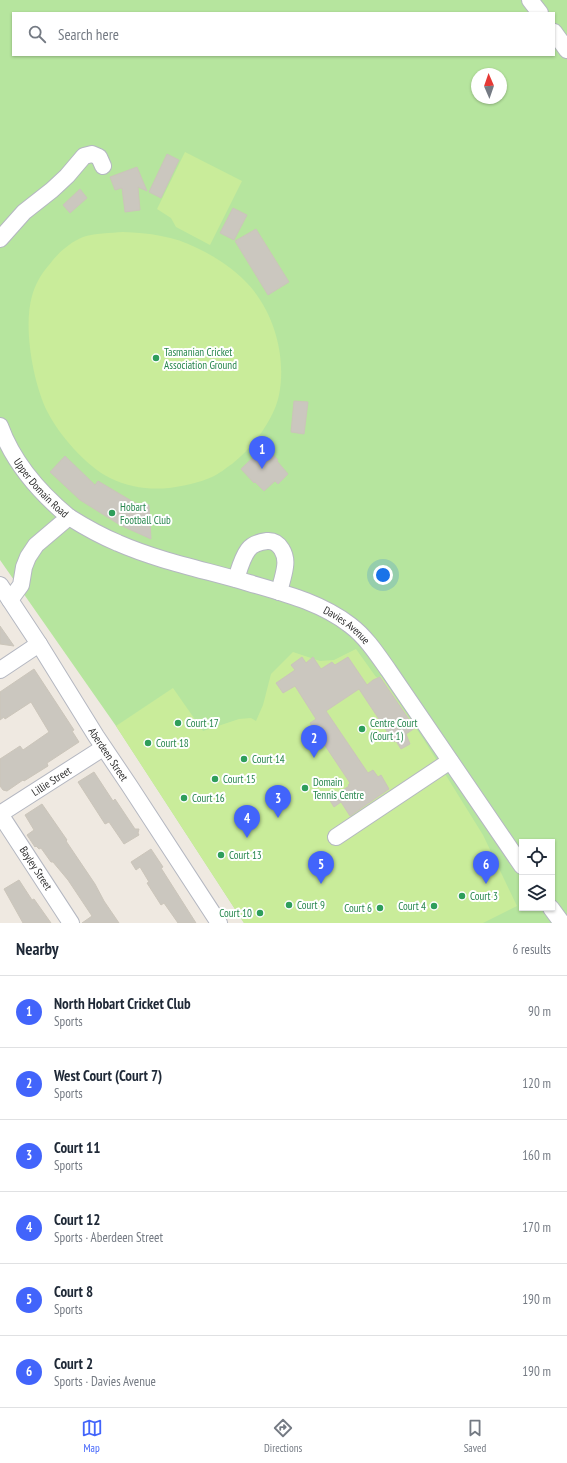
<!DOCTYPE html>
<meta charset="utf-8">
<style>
body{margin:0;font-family:"PT Sans Narrow",sans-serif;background:#f6f6f7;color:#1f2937}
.controls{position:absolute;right:12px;bottom:12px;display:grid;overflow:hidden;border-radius:0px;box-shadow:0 1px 3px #0004}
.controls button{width:36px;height:36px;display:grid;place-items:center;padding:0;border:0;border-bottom:1px solid #e0e1e3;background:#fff;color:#1f2937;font:20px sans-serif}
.compass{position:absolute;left:471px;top:68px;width:36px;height:36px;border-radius:50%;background:#fff;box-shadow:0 1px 3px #0004;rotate:358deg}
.you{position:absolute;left:383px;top:575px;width:14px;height:14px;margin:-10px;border:3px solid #fff;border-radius:50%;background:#1a73e8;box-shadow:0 0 0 6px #1a73e833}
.badge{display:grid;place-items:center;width:26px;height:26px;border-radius:50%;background:#4264fb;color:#fff;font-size:13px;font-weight:700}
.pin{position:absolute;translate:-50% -33px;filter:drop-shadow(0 1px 2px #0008)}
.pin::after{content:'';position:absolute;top:21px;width:14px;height:12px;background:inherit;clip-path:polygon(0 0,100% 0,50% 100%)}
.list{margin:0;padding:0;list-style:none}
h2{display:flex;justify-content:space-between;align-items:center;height:52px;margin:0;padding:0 16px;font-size:17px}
h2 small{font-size:13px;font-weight:400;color:#747a83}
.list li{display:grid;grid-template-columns:26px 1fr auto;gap:12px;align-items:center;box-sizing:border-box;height:72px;padding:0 16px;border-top:1px solid #e0e1e3}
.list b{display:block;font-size:15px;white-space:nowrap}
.list p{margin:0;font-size:13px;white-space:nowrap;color:#747a83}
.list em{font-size:13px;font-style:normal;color:#747a83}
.icon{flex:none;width:22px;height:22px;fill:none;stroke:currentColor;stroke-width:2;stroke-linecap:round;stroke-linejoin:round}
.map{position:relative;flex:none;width:567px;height:923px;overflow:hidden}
.search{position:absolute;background:#fff;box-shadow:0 1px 3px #0004;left:12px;right:12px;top:12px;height:44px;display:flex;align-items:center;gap:10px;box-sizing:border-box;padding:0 14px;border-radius:0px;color:#747a83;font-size:15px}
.sheet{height:484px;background:#fff}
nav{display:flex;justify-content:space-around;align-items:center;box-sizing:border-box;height:56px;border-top:1px solid #e0e1e3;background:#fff;font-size:11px;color:#747a83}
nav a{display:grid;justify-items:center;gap:2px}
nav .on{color:#4264fb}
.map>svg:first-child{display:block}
.green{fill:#b6e59e;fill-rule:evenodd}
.pitch{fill:#c9ec9a}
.building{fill:#cbc7bf;stroke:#cbc5ba}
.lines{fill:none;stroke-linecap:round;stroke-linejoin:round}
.minor-casing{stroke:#b4b7c1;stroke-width:18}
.minor{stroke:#fff;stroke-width:16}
.leisure-dot{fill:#2e9e5b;stroke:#fff;stroke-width:1.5}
.labels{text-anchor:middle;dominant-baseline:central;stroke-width:4;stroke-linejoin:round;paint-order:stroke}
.leisure-label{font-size:11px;fill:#27864d;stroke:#fff;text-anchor:start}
.street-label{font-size:11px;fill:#2e2e2e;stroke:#fff}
</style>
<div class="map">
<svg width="567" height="923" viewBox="0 0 567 923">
<rect width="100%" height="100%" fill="#efe9e1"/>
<path class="green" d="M0,0H567V923H244L116,726L0,560ZM13,13H554V55H13ZM477,74H501V98H477ZM522,842H552V908H522Z"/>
<path class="pitch" d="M185,152L242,181L210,245L176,227L171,218L157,209Z
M123,232C149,233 174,236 197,248C214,256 231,267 244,280C273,308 287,355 279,395C274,420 252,448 232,464C226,468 219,474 212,477C199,483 183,486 169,488C149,490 128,487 110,478C86,466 59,435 47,411C33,382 23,327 32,296C35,285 41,274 49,265C58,253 69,243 83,237C94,233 111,233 123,232Z
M356,649L376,677L378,678L381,676L424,740L483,835L517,906L483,923H244L116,726L173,688L203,731L239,719L251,718L256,721L263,705L271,674L293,652L320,661L334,660Z"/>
<path class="building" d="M167,154L179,160L161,198L149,192Z
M137,167L147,191L138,187L140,210L125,212L122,188L115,190L110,177Z
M80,189L87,198L70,213L63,205Z
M233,208L247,215L234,240L220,233Z
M256,229L289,282L268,295L235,241Z
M294,401L308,402L304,434L291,432Z
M265,446L278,460L277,461L288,474L278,484L275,481L264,491L255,482L254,483L241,469Z
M65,456L95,485L98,481L135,503L149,505L151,539L120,525L80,500L50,472Z
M0,626L14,646L0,644Z
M302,657L306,663L313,657L321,669L332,662L335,665L348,657L367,685L373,680L380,677L415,728L406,734L410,744L401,749L396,741L394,742L359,689L326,711L368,773L373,770L378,777L381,775L389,789L350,816L341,802L334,807L329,799L349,786L348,785L350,783L310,723L316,719L295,686L283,693L276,683L295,670L291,665Z
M34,669L74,730L72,731L79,742L47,763L48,766L24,781L23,780L7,791L3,790L0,786V759L20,746L23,750L49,732L31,702L5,719L4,717L0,720V692Z
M94,772L113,801L115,799L135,829H139L138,833L139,835L124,844L109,822L105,824L78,782Z
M42,804L67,840L66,841L95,884L104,901L119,923H82L92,916L68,880L53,862H51L41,848L39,849L36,846L35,847L27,835L34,830L25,815Z
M151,849L163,867L161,868L196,923H178L164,903L161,905L147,883L149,882L140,867L136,870L131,862Z
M19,880L32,900L34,899L51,923H23L4,889Z"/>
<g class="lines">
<defs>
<g id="minor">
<path d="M530,0L540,13"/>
<path d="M554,32L567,50"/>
<path d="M0,239L24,212L52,190L67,176L84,156L92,154L99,157L103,166"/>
<path id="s1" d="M0,426C13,462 40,493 69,517L36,545L28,557L24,567L21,585L10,600"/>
<path id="s2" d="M69,517C85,527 101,536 118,543C159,561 205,570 249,583C283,593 320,602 350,625C366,637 377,654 389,671L522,866"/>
<path d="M236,579C239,570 242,558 248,550C252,544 259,542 267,541C280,540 287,555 285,567C284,575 281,584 279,592"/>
<path id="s3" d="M0,585L39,644L96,736L129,785L219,923"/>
<path d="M0,670L39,644"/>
<path d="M336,837L450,761"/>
<path d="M551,908L562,923"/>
<path id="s4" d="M71,923L0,814L103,748"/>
</g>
</defs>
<use href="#minor" class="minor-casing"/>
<use href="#minor" class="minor"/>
</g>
<g class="leisure-dot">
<circle cx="156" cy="358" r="4"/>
<circle cx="112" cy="513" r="4"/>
<circle cx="178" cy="723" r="4"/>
<circle cx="362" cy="729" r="4"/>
<circle cx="148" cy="743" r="4"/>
<circle cx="244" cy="759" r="4"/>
<circle cx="215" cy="779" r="4"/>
<circle cx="305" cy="788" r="4"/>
<circle cx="184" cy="798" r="4"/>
<circle cx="221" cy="855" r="4"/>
<circle cx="462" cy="896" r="4"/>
<circle cx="289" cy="905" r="4"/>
<circle cx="434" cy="906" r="4"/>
<circle cx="380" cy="908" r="4"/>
<circle cx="260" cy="913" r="4"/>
</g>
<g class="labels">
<g class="leisure-label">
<text x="164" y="352">Tasmanian Cricket<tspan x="164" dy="13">Association Ground</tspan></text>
<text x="120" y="507">Hobart<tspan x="120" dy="13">Football Club</tspan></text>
<text x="186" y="723">Court 17</text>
<text x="370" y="723">Centre Court<tspan x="370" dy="13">(Court 1)</tspan></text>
<text x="156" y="743">Court 18</text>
<text x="252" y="759">Court 14</text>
<text x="223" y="779">Court 15</text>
<text x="313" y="782">Domain<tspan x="313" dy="13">Tennis Centre</tspan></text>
<text x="192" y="798">Court 16</text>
<text x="229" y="855">Court 13</text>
<text x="470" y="896">Court 3</text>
<text x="297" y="905">Court 9</text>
<text x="426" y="906" text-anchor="end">Court 4</text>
<text x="372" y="908" text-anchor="end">Court 6</text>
<text x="252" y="913" text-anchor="end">Court 10</text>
</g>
<g class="street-label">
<text stroke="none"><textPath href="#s1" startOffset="75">Upper Domain Road</textPath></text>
<text stroke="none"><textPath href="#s2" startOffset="300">Davies Avenue</textPath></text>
<text stroke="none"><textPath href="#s3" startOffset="201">Aberdeen Street</textPath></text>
<text stroke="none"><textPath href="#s4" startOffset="191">Lillie Street</textPath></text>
<text transform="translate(36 868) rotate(57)">Bayley Street</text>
</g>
</g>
</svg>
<div class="controls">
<button><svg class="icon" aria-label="locate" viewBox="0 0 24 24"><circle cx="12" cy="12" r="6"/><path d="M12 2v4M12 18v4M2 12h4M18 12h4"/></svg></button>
<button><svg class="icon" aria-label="layers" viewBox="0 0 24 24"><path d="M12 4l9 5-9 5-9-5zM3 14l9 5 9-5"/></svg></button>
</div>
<svg class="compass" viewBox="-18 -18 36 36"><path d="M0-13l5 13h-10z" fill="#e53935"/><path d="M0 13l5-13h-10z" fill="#747a83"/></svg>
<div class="you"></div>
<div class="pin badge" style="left:262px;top:469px">1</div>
<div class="pin badge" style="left:314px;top:758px">2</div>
<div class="pin badge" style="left:278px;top:818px">3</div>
<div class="pin badge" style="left:247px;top:838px">4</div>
<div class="pin badge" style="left:321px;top:884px">5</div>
<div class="pin badge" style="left:486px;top:884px">6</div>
<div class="search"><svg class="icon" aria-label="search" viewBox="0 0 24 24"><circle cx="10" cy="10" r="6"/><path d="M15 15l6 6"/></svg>Search here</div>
</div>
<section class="sheet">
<h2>Nearby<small>6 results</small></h2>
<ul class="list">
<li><span class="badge">1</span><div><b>North Hobart Cricket Club</b><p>Sports</p></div><em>90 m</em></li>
<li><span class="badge">2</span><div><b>West Court (Court 7)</b><p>Sports</p></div><em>120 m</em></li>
<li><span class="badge">3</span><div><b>Court 11</b><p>Sports</p></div><em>160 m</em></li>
<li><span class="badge">4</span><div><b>Court 12</b><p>Sports · Aberdeen Street</p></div><em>170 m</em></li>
<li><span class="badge">5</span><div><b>Court 8</b><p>Sports</p></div><em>190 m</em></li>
<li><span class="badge">6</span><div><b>Court 2</b><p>Sports · Davies Avenue</p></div><em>190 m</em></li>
</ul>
</section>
<nav>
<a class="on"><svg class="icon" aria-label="map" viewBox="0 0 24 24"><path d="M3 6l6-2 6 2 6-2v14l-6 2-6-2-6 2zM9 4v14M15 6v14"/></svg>Map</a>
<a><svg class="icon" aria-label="directions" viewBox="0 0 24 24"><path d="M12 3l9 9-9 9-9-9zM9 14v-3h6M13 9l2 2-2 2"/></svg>Directions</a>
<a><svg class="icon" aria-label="saved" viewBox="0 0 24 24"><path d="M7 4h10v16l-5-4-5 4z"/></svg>Saved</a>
</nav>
